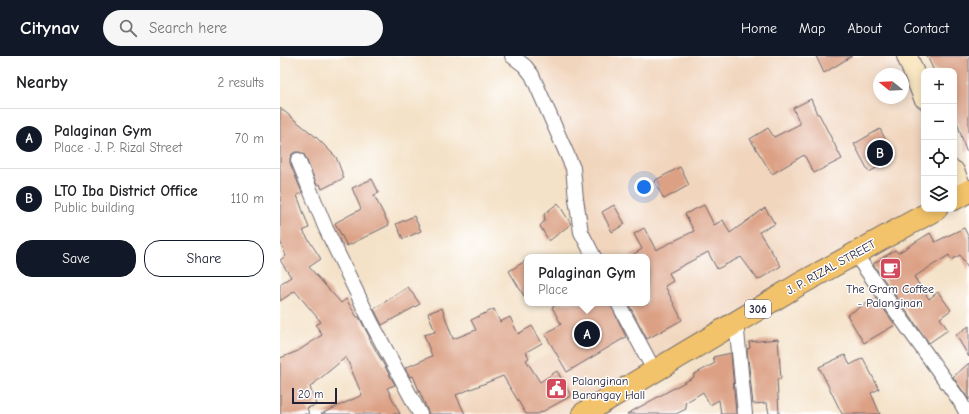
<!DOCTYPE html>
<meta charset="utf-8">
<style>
body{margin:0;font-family:"Comic Neue",sans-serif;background:#f6f6f6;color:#202124}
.controls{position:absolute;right:12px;top:12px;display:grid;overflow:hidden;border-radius:8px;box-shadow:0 2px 10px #0003}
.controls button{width:36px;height:36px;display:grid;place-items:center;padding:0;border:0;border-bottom:1px solid #e0e0e0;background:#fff;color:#202124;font:20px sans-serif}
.compass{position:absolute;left:593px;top:12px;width:36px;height:36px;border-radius:50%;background:#fff;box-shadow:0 2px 10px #0003;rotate:288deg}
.scale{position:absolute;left:12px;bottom:10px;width:45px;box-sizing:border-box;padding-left:4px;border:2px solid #22223b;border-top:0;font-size:11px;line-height:14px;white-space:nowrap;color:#22223b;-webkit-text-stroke:3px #fff;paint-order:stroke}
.you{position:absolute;left:364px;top:131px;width:14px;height:14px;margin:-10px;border:3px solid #fff;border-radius:50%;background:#1a73e8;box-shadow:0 0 0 6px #1a73e833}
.badge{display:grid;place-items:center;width:26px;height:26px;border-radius:50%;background:#111827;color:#fff;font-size:13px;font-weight:700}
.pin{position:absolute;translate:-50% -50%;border:2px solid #fff;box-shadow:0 1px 4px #0006}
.popup{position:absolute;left:244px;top:198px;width:126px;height:52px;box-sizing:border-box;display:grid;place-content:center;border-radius:8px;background:#fff;filter:drop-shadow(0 1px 3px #0005);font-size:13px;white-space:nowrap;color:#757577}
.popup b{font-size:15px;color:#202124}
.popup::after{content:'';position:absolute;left:50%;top:100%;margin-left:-8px;border:8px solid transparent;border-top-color:#fff}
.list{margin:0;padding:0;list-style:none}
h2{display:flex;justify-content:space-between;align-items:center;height:52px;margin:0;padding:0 16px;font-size:17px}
h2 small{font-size:13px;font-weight:400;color:#757577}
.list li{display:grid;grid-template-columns:26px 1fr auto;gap:12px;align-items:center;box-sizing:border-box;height:60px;padding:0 16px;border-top:1px solid #e0e0e0}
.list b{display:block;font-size:15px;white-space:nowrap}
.list p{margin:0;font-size:13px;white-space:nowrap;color:#757577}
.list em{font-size:13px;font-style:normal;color:#757577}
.actions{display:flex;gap:8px;padding:12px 16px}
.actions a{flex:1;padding:9px 0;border:1px solid #111827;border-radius:16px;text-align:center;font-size:14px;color:#111827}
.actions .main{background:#111827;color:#fff}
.icon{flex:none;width:22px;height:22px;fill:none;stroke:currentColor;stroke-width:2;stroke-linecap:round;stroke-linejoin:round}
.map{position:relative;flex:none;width:689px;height:358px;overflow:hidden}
header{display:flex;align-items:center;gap:24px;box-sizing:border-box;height:56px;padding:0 20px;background:#111827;color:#fff}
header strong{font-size:19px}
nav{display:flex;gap:22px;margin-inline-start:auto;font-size:14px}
.search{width:280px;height:36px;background:#f6f6f6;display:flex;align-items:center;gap:10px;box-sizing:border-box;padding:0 14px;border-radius:22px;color:#757577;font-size:15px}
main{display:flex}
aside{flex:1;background:#fff}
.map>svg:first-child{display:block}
.built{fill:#f1d5bd;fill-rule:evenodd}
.building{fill:#dca185}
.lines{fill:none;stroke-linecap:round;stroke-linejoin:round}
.street-casing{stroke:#6c656c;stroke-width:16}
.secondary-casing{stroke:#6c656c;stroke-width:22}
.primary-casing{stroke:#6c656c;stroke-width:24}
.street{stroke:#fff;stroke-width:14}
.secondary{stroke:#fae7c3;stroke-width:20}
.primary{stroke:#f2c36a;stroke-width:22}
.labels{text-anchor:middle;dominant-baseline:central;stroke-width:3;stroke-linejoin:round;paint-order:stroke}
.shield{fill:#fff;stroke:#646476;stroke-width:1}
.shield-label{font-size:11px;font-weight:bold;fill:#22223b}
.street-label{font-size:12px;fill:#22223b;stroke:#fff}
.poi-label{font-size:12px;fill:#22223b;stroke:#fff}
</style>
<header>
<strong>Citynav</strong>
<div class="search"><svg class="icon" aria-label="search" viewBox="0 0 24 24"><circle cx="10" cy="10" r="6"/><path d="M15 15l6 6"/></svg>Search here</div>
<nav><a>Home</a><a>Map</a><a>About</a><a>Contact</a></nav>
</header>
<main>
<aside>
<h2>Nearby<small>2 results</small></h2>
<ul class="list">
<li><span class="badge">A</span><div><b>Palaginan Gym</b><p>Place · J. P. Rizal Street</p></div><em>70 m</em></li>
<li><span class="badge">B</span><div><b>LTO Iba District Office</b><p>Public building</p></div><em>110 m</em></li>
</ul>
<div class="actions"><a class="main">Save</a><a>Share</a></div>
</aside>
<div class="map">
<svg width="689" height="358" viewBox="0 0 689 358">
<rect width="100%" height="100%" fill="#fff"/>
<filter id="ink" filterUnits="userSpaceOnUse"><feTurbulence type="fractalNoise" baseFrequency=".025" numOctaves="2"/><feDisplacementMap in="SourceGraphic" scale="8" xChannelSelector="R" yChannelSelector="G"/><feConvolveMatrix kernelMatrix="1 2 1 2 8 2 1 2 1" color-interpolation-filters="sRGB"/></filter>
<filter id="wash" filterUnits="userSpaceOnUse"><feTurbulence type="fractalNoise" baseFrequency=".012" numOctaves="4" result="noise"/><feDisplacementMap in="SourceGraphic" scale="16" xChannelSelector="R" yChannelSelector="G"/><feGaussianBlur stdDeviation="0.9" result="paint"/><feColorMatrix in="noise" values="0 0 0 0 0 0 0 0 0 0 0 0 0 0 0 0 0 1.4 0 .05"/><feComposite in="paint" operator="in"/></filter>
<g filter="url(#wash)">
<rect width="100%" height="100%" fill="#f4e2c8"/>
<path class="built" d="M249,0H618L644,63V153L375,309L343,247H367V201H319L305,174L299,142L241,5ZM599,18H623V42H599Z
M314,247H331L367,319L301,358H151L271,296L263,277Z
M122,334L135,358H55L57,349L68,345Z"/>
<g id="blocks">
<path class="building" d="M536,0H572L544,17Z
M647,0H689V95H686L674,56V15H654Z
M531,43L537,58H539L562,103L534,117L524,99L492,118L470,83L488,72L494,81L520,68L513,52Z
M0,52L36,81L56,101L64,122L42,133L40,128L37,129L24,98L20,96H15L12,98L10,102V107L22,137L17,139L29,172L23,175L41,203L29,211L61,247L66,243L77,261H79L90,282H89L115,329L107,332L120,358H41L82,339L66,301L30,331L36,349L27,352L29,358H0V302L18,295L42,279L36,269L41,266L15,235L0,245V228L11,221L0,204L6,200L0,185Z
M600,73L615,102L589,116L574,88Z
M400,111L409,129L384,143L374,125Z
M92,123L99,137L94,139L109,169L67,190L55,167L81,153L72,132Z
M278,147L291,168L269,185L260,170L265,164L264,158Z
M334,149L345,168L332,176L322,156Z
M424,149L434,169L443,164L450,177L485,152L495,168L479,176L501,210L478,224L461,201L437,213L428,196L389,217L393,225L385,230L402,264L367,283L348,247H367V201H349L362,193L354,178L364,172L376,194L414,175L405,158Z
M134,160L141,175L123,183L116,168Z
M684,172L689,182V214L680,199L671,204L669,199L634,221L649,243L658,236L671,254L660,262L668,274L649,287L593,208L615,194L618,197L650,177L655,186Z
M247,204V245L229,215Z
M128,231L140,248L102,269L94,253Z
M596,242L615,269L584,287L567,259Z
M280,247H330L346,281L287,316L265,278L281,268L272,251Z
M162,252L173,283L196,274L191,264L214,253L220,266L230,261L238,278L252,270L262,287L246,296L249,302L246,304L260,326L277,315L291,340L258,358H246L223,320L176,339L185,358H149L133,320L130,321L125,312L152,300L144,279L155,276L148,257Z
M689,270V301L676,279Z
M498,283L501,323H497L499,358H489L487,347L473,348L467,293L470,292L469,286Z
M451,297L456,358H441L439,344L430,349L423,336L405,347L406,353L396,358H347L414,321L413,319L435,307L433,301Z
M565,299L570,309L583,302L599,333L591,337L600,358H562L539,311Z
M689,307V344L673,321Z"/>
</g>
</g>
<g filter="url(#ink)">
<use href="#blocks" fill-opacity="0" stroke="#6c656c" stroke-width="1"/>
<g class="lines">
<defs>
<path id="street" d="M232,0L245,10L252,19L293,112L296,143L301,176L314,201
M18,104L46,173L91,266L140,358
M575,198L680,345L687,358
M338,247L375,316
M456,265L465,358"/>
<path id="secondary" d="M627,0L644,42
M674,115L684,138"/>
<path id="primary" d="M674,143L689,135
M303,358L520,228L656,153"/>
</defs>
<use href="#street" class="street-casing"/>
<use href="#secondary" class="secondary-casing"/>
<use href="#primary" class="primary-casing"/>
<use href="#street" class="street"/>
<use href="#secondary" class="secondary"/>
<use href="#primary" class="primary"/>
</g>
</g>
<defs>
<symbol id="cafe-square" viewBox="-11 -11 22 22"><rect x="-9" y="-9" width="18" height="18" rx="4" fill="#d1495b" stroke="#fff"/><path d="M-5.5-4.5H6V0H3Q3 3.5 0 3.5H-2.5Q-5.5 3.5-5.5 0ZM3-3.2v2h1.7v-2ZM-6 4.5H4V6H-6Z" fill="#fff"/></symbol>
<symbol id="civic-square" viewBox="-11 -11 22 22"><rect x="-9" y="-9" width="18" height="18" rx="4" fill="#d1495b" stroke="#fff"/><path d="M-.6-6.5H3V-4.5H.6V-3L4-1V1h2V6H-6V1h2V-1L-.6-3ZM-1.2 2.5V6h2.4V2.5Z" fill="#fff"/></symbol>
</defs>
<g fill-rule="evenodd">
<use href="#cafe-square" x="598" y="200" width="25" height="25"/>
<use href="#civic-square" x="264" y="320" width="25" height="25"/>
</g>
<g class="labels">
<rect class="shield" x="465" y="244" width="26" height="18" rx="3"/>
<g class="shield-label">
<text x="478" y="253">306</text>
</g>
<g class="street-label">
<text transform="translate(551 211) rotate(-29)">J. P. RIZAL STREET</text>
</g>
<g class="poi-label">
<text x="610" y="233">The Gram Coffee<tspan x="610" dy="14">- Palanginan</tspan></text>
<text x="292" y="325" text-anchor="start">Palanginan<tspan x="292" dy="14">Barangay Hall</tspan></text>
</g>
</g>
</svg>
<div class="controls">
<button>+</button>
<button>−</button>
<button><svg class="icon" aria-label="locate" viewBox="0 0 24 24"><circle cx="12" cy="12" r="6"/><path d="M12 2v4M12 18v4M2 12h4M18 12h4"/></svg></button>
<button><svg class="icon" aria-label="layers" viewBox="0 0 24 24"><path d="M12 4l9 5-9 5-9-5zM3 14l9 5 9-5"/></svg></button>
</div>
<svg class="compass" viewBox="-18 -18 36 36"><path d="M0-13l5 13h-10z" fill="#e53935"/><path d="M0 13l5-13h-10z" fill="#757577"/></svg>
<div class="scale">20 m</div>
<div class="you"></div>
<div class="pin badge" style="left:307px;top:278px">A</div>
<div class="popup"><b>Palaginan Gym</b>Place</div>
<div class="pin badge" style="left:600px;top:97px">B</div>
</div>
</main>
